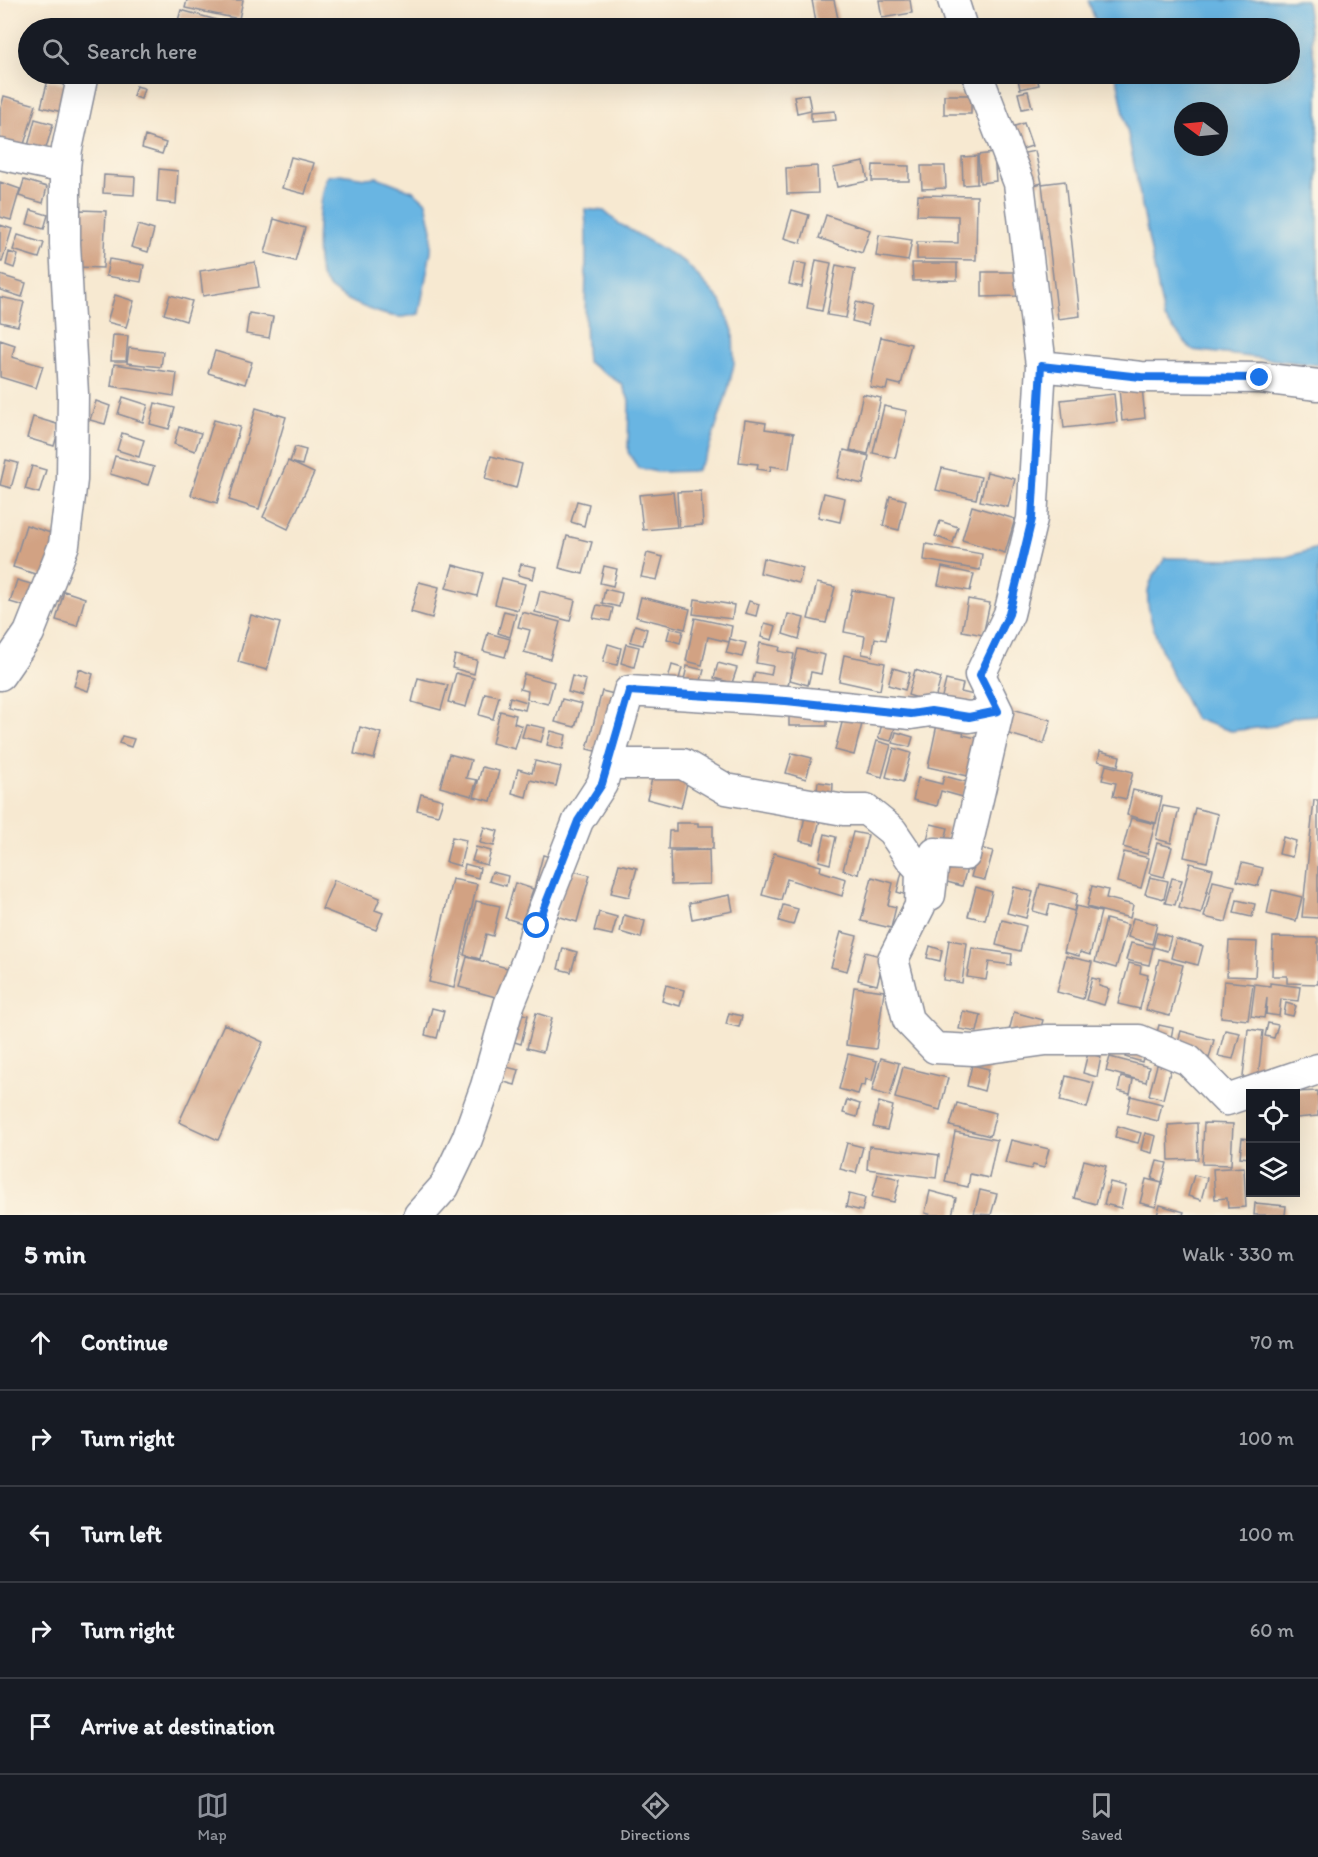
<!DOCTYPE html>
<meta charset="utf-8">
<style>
body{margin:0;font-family:Itim,sans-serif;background:#242831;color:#f1f3f6}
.controls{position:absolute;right:18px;bottom:18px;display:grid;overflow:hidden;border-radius:0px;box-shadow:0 6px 24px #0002}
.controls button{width:54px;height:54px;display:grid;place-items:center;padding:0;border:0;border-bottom:2px solid #363941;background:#171b24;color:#f1f3f6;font:30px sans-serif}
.compass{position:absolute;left:1174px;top:102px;width:54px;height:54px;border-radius:50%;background:#171b24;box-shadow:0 6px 24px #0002;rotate:286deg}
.stop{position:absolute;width:18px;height:18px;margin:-14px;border:4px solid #1a73e8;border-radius:50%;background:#fff}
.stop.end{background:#1a73e8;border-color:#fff;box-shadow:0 2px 6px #0008}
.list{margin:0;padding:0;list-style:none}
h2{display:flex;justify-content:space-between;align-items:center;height:78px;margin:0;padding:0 24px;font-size:26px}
h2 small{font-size:20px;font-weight:400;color:#9ea1a6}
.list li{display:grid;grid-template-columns:39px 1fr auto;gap:18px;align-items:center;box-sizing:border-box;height:96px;padding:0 24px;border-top:2px solid #363941}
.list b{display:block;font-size:22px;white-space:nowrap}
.list em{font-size:20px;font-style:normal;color:#9ea1a6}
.icon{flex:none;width:33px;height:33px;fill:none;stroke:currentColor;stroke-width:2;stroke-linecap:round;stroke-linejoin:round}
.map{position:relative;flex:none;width:1318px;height:1215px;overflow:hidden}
.search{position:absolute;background:#171b24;box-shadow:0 6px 24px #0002;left:18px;right:18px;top:18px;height:66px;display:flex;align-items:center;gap:15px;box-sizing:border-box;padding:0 21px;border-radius:33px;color:#9ea1a6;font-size:22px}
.sheet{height:558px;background:#171b24}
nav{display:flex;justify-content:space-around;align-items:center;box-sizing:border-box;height:84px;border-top:2px solid #363941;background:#171b24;font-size:16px;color:#9ea1a6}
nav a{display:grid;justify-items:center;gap:3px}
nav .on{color:#8c9099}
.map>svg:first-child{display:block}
.water{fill:#69b5e2;stroke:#4272a0;stroke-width:1.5;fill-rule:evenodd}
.building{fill:#d2a283}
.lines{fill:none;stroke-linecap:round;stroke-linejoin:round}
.minor-casing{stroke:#898c98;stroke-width:33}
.minor{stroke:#fff;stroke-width:30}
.route{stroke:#1a73e8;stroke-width:8}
</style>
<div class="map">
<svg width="1318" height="1215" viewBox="0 0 1318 1215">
<rect width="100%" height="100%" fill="#fcf5e5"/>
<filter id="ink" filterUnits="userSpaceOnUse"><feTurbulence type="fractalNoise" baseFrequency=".0167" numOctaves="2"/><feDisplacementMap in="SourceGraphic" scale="12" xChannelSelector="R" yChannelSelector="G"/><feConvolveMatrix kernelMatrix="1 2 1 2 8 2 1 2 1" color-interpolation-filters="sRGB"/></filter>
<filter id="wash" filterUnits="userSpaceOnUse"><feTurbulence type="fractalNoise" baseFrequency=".008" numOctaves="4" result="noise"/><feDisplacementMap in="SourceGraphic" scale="24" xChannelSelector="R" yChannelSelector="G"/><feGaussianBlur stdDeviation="1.35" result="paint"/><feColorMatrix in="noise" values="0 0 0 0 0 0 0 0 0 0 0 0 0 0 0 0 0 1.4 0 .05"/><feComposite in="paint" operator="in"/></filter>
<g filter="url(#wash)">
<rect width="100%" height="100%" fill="#f7e9d1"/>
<path class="water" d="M1088,0H1306L1318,88V365L1192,350L1164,318L1118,83L1114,74H1290V28H1098ZM1183,111H1219V147H1183Z
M341,174L365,178L377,177L413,191L426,202L432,230L431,251L419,314C413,315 406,317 401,317C381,317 327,295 321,276C314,255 318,196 327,176Z
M585,209L604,211L618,223L685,262L721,301L733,331L734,364L728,390L708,452L696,471L657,472L638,468L628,452L629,400L622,384L587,362C582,311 589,260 585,209Z
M1318,548V715L1293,717L1275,726L1231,731L1195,719C1180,691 1140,617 1149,587C1151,577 1160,567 1165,558L1237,559L1286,557Z"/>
<g id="blocks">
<path class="building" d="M187,0H243L239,19L185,8Z
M812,0H834L840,28H817Z
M879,0H910L912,13L882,18Z
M181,10L220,21L218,28H176Z
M1017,74H1036L1039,85L1020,89Z
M48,80L73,87L66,113L41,107Z
M136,86L144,88L141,99L133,96Z
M1028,91L1032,107L1022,109L1018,93Z
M808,94L811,110L797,113L794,96Z
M944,95H971V114H944Z
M4,96L36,105L22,151L0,144V111Z
M835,111L836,120L811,122V113Z
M35,119L53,124L44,155L27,150Z
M1024,123L1032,146L1016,151L1009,128Z
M145,136L166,143L162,154L142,148Z
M1035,151L1042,183L1027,187L1019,154Z
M994,153L996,181L980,183L978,155Z
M977,156V184L963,185L962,157Z
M291,157L314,163L305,194L282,188Z
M864,162L868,181L837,187L833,168Z
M873,165L909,166V181H872Z
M817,166L818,193L787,194L786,168Z
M921,166H945L946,188L922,189Z
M159,169L178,171L176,204L157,202Z
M104,175L135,177L134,195L103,193Z
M24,180L47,187L43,203L19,196Z
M1065,181L1080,316L1058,319L1042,184Z
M0,182L20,189L11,220L0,217Z
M918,195L977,196L976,260L917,259V242L958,243V216L917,215Z
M31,210L48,215L44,229L27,224Z
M80,210L106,211L103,268L78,267Z
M792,210L809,215L801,243L784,238Z
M826,215L870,230L862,253L819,238Z
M274,219L305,228L295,261L265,253Z
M0,225L12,229L2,262H0Z
M138,225L154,230L148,252L131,247Z
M18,235L44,243L39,258L13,250Z
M879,235L912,240L908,261L876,256Z
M9,252L18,255L14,268L6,265Z
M109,259L144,265L141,282L106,276Z
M816,260L831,263L822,311L807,308Z
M255,262L259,287L203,296L200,271Z
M794,262L806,264L802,287L789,284Z
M912,263H957V280L913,281Z
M836,265L855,269L846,318L827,315Z
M982,272H1017V296L982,297Z
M0,275L26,283L22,297L0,290Z
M115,295L134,301L126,327L107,322Z
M170,295L192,301L186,321L164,314Z
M0,297L24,302L18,326L0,322Z
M856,302L872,306L868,325L852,321Z
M249,313L273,317L269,338L246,334Z
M113,335L128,336L126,361H111Z
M881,337L911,344L901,385L888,382L886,390L870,387Z
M0,340L15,345L12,357L43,366L36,388L0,377Z
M129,348L163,352L161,367L127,363Z
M215,351L252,362L245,384L208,373Z
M114,364L177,373L174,396L111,386Z
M1142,387L1145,418L1122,421L1119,389Z
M863,394L881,398L868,454L850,450Z
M1114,394L1117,422L1064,428L1061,400Z
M123,397L148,405L143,422L118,414Z
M96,401L110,406L105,424L90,420Z
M155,403L175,408L169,429L150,424Z
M884,406L907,411L895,458L873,453Z
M256,408L286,417L259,509L229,500Z
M33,417L60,425L54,446L27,438Z
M214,420L240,427L217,503L191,495Z
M745,420L766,423L765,429L794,433L789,469L771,466L770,471L757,469L758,464L739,462Z
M179,427L201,433L195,451L174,444Z
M122,433L144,440L139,457L117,450Z
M295,447L306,450L302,465L290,462Z
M844,450L869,456L863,484L837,478Z
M115,456L154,467L148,485L110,474Z
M491,456L522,464L516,488L485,479Z
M6,460L18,463L11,488L0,485Z
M288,461L314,473L288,529L263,517Z
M32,466L46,470L39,493L25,489Z
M942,468L981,477L976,499L936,490Z
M987,472L1015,479L1008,507L980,501Z
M701,491L703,525L679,527L677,492Z
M673,492L677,527L643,530L639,495Z
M824,493L845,498L840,522L818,517Z
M890,496L906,500L899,530L883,526Z
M577,501L589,504L584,526L571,522Z
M972,506L1015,519L1005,553L962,540Z
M940,521L958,527L953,543L935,536Z
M26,525L60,536L48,578L13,567Z
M567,536L592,542L583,574L559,568Z
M926,544L982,554L980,570L924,560Z
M647,553L663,557L657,580L641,577Z
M763,558L803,568L799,583L760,573Z
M521,564L536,567L533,579L518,575Z
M453,565L483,573L477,596L446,588Z
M604,566L617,569L613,586L600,583Z
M942,567L974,574L970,591L938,585Z
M502,578L525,584L518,610L495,604Z
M17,580L41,587L34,609L10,602Z
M419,582L439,587L432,618L411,612Z
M817,583L835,587L826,623L808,619Z
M605,589L622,593L619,607L602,603Z
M852,590L894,598L886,640L875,638L872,656L862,654L865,636L844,632Z
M64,591L85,598L77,626L56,620Z
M540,591L575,600L570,621L535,612Z
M641,597L690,609L685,629L636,617Z
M695,599L734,605L732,619L693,614Z
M968,599L990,603L983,635L962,631Z
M749,601L759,604L756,616L745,613Z
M597,605L613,608L610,621L593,618Z
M504,611L516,614L510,637L498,633Z
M522,612L560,622L550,659L524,652L530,630L518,627Z
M788,614L804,618L799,639L783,634Z
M251,615L280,623L267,670L238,662Z
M695,618L732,626L729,642L708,637L702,665L686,661Z
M765,623L776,626L772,640L761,637Z
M635,625L647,629L643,645L630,642Z
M670,628L683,631L680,643L667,639Z
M488,633L510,639L505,657L483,651Z
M730,639L746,643L742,657L726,653Z
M760,643L780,647L779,651L794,654L787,691L752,684L755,672L771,675L773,666L756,663Z
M608,644L621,648L617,665L603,662Z
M626,644L639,647L634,667L621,663Z
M798,649L825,655L821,674L811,672L808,685L790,680Z
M455,655L477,660L474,674L452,668Z
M844,655L885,663L880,690L839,681Z
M718,663L737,668L732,683L714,678Z
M672,665L682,668L677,686L667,683Z
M687,666L704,670L700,684L684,680Z
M893,668L910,673L905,690L888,685Z
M79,669L93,674L88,691L74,686Z
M915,670L941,678L934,703L908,695Z
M456,673L474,678L466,707L448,702Z
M524,674L554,682L548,704L527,699L528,691L520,689Z
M572,676L586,680L582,696L568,692Z
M418,678L448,685L441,710L412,702Z
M946,680L963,684L961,692L974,695L969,716L939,709Z
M602,691L622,696L607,754L587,749Z
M485,693L499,696L493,719L479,715Z
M510,697L527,702L525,710L508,706Z
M562,699L582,704L575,727L555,722Z
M1002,706L1051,720L1044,744L995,730Z
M500,711L516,715L514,723L522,726L515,749L492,743Z
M789,711H827V726H789Z
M845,711L864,716L854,755L835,750Z
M939,715L967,721L963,735L985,740L977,778L928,767Z
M883,721L896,724L891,741L878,738Z
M526,724L545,728L541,742L522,737Z
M360,727L381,733L374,759L354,754Z
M551,731L566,735L563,749L547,745Z
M896,732L913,737L910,747L893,743Z
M122,736L134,739L131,747L119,743Z
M877,741L891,745L882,777L868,773Z
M894,748L911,753L903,782L886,777Z
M1100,751L1120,756L1118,766L1098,761Z
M792,753L812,758L806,779L786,773Z
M449,754L471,760L466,778L477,780L472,796L440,787Z
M535,761L561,767L556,786L530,780L526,797L512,793L518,769L532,773Z
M1106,765L1133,772L1126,799L1113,796L1116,783L1102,780Z
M482,767L499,771L491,801L474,797Z
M654,771L688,779L681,808L647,799Z
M944,776L967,782L963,797L941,791L937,806L913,800L918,778L942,784Z
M818,782L833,784L832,800L816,799Z
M1133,790L1162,797L1156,823L1127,815Z
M421,794L443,800L438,815L417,810Z
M1314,800H1318V918L1302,917Z
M1163,806L1179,809L1171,843L1156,839Z
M1195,808L1218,814L1207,862L1184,857Z
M805,816L820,820L814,844L800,841Z
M1131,818L1155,824L1147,854L1123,847Z
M676,823H698V826H713V849H668L669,831H676Z
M931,824L948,828L944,844L927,840Z
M484,827L498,831L494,846L480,843Z
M853,832L868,835L858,874L843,870Z
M825,834L836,837L830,864L819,861Z
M452,837L466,840L460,866L446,862Z
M1283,837L1296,841L1292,857L1279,854Z
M1157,843L1172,847L1164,877L1149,873Z
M476,847L491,851L487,865L472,861Z
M979,848L993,851L985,880L971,877Z
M709,850L710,884L671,885L670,851Z
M1124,852L1149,858L1141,888L1117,882Z
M774,853L821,866L820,871L846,879L842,896L787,879L781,900L762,895Z
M543,855L558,859L549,893L534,889Z
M940,861L967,868L962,886L936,879Z
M1190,863L1213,869L1201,914L1179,908Z
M1242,863L1263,868L1258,886L1237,881Z
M465,864L480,868L478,878L463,874Z
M619,864L637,868L629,897L611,893Z
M568,870L590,875L577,922L557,916Z
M492,872L508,876L506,886L489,881Z
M902,872L915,875L910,896L897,892Z
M872,877L893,883L888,905L896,907L891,928L861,921Z
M1150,877L1168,881L1164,899L1145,894Z
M1172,878L1182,880L1175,905L1165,903Z
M452,879L477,884L454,988L429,982Z
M334,880L380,898L375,910L383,913L376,930L322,909Z
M1213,881L1235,886L1226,922L1204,917Z
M515,883L533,889L522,923L505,918Z
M1040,884L1078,893L1074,911L1050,904L1047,915L1033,911Z
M1092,886L1108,890L1106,898L1133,905L1130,918L1087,907Z
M976,887L992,892L985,920L968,916Z
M1014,887L1033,892L1026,918L1007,913Z
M1272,890L1302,897L1296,921L1267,914Z
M730,895L733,911L692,919L689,903Z
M1237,900L1255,904L1252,917L1234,913Z
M476,901L500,906L493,936L486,934L480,959L464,955Z
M783,905L798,909L793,925L779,921Z
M1076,906L1101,912L1090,955L1080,952L1079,956L1064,952Z
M599,912L617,917L612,935L594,931Z
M624,915L645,921L641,938L620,932Z
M1133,918L1157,924L1152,944L1128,937Z
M1106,919L1128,925L1116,968L1095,962Z
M1002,920L1026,926L1020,951L996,945Z
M841,932L857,936L847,971L831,967Z
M1157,933L1171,937L1167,951L1153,947Z
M1273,937L1318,938V984L1287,983V976H1272Z
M1176,939L1203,946L1198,965L1171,958Z
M949,940L967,943L962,983L943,980Z
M1229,941L1257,942L1255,977L1227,976Z
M1131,943L1153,948L1149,965L1126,960Z
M930,946L942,950L940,961L927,958Z
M563,948L577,952L571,972L558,969Z
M972,948L1012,954L1011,965L989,962L986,980L967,977Z
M865,952L884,957L877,985L858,980Z
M1066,956L1092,962L1083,999L1057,992Z
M467,957L511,969L503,999L459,987Z
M1159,959L1183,965L1170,1016L1146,1010Z
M1129,963L1141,966L1140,973L1148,975L1140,1009L1118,1004Z
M1092,978L1100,980L1099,986L1109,989L1104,1005L1086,1000Z
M1224,981L1253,984L1248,1020L1221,1017Z
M1270,983L1300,987L1298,1001L1281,999L1279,1016L1266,1014L1267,998L1264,1018L1251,1016L1255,984L1270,986Z
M666,985L684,990L680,1006L662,1001Z
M854,987L884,991L876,1049L846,1045Z
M1286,1003L1296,1006L1293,1016L1284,1014Z
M432,1008L444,1011L437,1038L425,1035Z
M963,1011L981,1015L977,1032L959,1029Z
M512,1012L528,1015L521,1044L505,1039Z
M1014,1012L1043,1020L1038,1038L1009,1031Z
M536,1013L552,1018L543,1052L527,1048Z
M729,1013L742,1016L739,1027L726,1024Z
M1268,1023L1278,1025L1274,1038L1265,1036Z
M224,1024L263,1042L218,1140L179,1122Z
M1159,1025L1173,1028L1169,1048L1154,1044Z
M1248,1029L1263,1031L1258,1079L1243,1077Z
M1225,1030L1240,1033L1233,1059L1218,1056Z
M1181,1031L1214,1040L1209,1058L1176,1049Z
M1129,1044L1145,1049L1142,1062L1125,1057Z
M1088,1053L1101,1057L1097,1077L1083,1073Z
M848,1054L877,1061L872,1081L866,1079L865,1086L861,1085L858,1094L839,1089Z
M1110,1057L1149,1067L1146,1082L1106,1071Z
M881,1058L899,1063L890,1096L872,1091Z
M494,1064L519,1070L515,1085L490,1078Z
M972,1065L989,1069L984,1091L967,1086Z
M1157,1065L1171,1068L1163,1099L1149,1095Z
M903,1067L948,1078L940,1110L895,1098Z
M1066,1076L1094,1083L1087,1108L1060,1101Z
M1121,1077L1133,1080L1130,1094L1118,1091Z
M1318,1091V1116L1296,1118V1092Z
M1131,1096L1162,1104L1158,1121L1127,1113Z
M847,1100L860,1104L857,1117L843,1113Z
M879,1102L893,1106L887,1130L873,1127Z
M957,1103L996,1113L990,1136L950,1126Z
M1197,1123L1198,1159L1169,1160L1168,1125Z
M1204,1123L1233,1124L1231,1165L1202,1164Z
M1118,1126L1141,1133L1138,1143L1115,1137Z
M955,1132L997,1140L989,1178L970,1174L968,1187L945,1182Z
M1145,1133L1156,1136L1152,1153L1141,1150Z
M1242,1138L1250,1139V1158L1240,1157Z
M1011,1140L1049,1149L1044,1168L1033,1165L1031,1169L1005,1163Z
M847,1143L863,1147L856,1173L840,1169Z
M869,1146L939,1155L936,1178L867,1169Z
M1084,1160L1106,1166L1096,1204L1074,1198Z
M1157,1161L1167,1163L1162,1182L1152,1179Z
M1244,1167L1246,1207L1228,1208L1227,1198L1215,1199L1213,1169Z
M878,1174L900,1179L894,1202L872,1197Z
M1194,1175L1207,1178L1201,1200L1188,1196Z
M1146,1179L1162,1183L1156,1207L1140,1203Z
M1110,1182L1126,1186L1121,1208L1104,1204Z
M980,1190L997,1194L991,1215L974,1214Z
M930,1191L956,1198L952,1215H932L925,1213Z
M849,1194L865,1198L862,1211L846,1207Z
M1255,1203L1286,1206L1285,1215H1254Z
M1160,1205L1184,1212L1183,1215H1157Z"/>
</g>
</g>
<g filter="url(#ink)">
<use href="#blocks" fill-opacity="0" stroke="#898c98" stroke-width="1.5"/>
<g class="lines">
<defs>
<path id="minor" d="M953,0L962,28
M0,154L65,168
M1041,366L1141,377L1260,378L1318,385
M0,675L29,633L64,545L72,480L73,394L65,244V168L67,149L83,74
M608,764H683L726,789L844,810H866L892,831L911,859L921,870L920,906L893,959L908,1020L935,1048L974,1050L1046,1040H1139L1188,1060L1227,1100L1318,1069
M930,895L935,853L965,855L998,712
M419,1215L444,1187L467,1139L486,1086L509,1005L529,956L537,926L578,821L602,784L629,691L787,701L911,714L931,711L969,717L998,712L980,675L1009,614L1032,519L1041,366L1019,183L977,74"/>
</defs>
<use href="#minor" class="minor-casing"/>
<use href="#minor" class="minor"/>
</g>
</g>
<g class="lines" filter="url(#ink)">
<path class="route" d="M537,926L578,821L602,784L629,691L786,701L911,714L931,711L969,717L998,711L980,675L1009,614L1032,519L1041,366L1141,377L1260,378"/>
</g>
</svg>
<div class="controls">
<button><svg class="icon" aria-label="locate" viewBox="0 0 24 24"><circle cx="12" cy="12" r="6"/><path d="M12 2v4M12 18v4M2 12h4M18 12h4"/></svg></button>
<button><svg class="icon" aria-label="layers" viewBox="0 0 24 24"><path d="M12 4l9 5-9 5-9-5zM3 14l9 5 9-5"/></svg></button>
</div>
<svg class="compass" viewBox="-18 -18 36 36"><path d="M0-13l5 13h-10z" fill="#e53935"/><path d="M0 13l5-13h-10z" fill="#9ea1a6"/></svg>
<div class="stop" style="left:537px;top:926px"></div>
<div class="stop end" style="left:1260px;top:378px"></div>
<div class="search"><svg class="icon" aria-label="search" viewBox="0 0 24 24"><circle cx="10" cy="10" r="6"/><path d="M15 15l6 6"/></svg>Search here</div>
</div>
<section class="sheet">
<h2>5 min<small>Walk · 330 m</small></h2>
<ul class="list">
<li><svg class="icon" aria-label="ahead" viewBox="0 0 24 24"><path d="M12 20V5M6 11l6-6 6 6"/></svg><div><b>Continue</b></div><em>70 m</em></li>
<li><svg class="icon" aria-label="right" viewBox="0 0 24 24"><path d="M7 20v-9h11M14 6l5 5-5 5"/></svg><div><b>Turn right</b></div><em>100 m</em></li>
<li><svg class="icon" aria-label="left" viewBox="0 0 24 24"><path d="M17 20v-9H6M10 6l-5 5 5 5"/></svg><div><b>Turn left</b></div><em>100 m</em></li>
<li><svg class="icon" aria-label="right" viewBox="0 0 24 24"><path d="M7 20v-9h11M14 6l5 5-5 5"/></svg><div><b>Turn right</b></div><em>60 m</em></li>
<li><svg class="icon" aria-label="arrive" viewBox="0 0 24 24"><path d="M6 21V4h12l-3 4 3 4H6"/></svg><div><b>Arrive at destination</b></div></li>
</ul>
</section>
<nav>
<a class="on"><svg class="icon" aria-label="map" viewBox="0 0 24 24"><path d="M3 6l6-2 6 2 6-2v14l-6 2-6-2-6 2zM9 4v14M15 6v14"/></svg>Map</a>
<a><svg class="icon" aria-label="directions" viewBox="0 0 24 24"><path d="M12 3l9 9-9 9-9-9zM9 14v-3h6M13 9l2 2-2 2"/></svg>Directions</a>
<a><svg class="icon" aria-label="saved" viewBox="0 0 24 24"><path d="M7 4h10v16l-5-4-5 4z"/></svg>Saved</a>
</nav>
